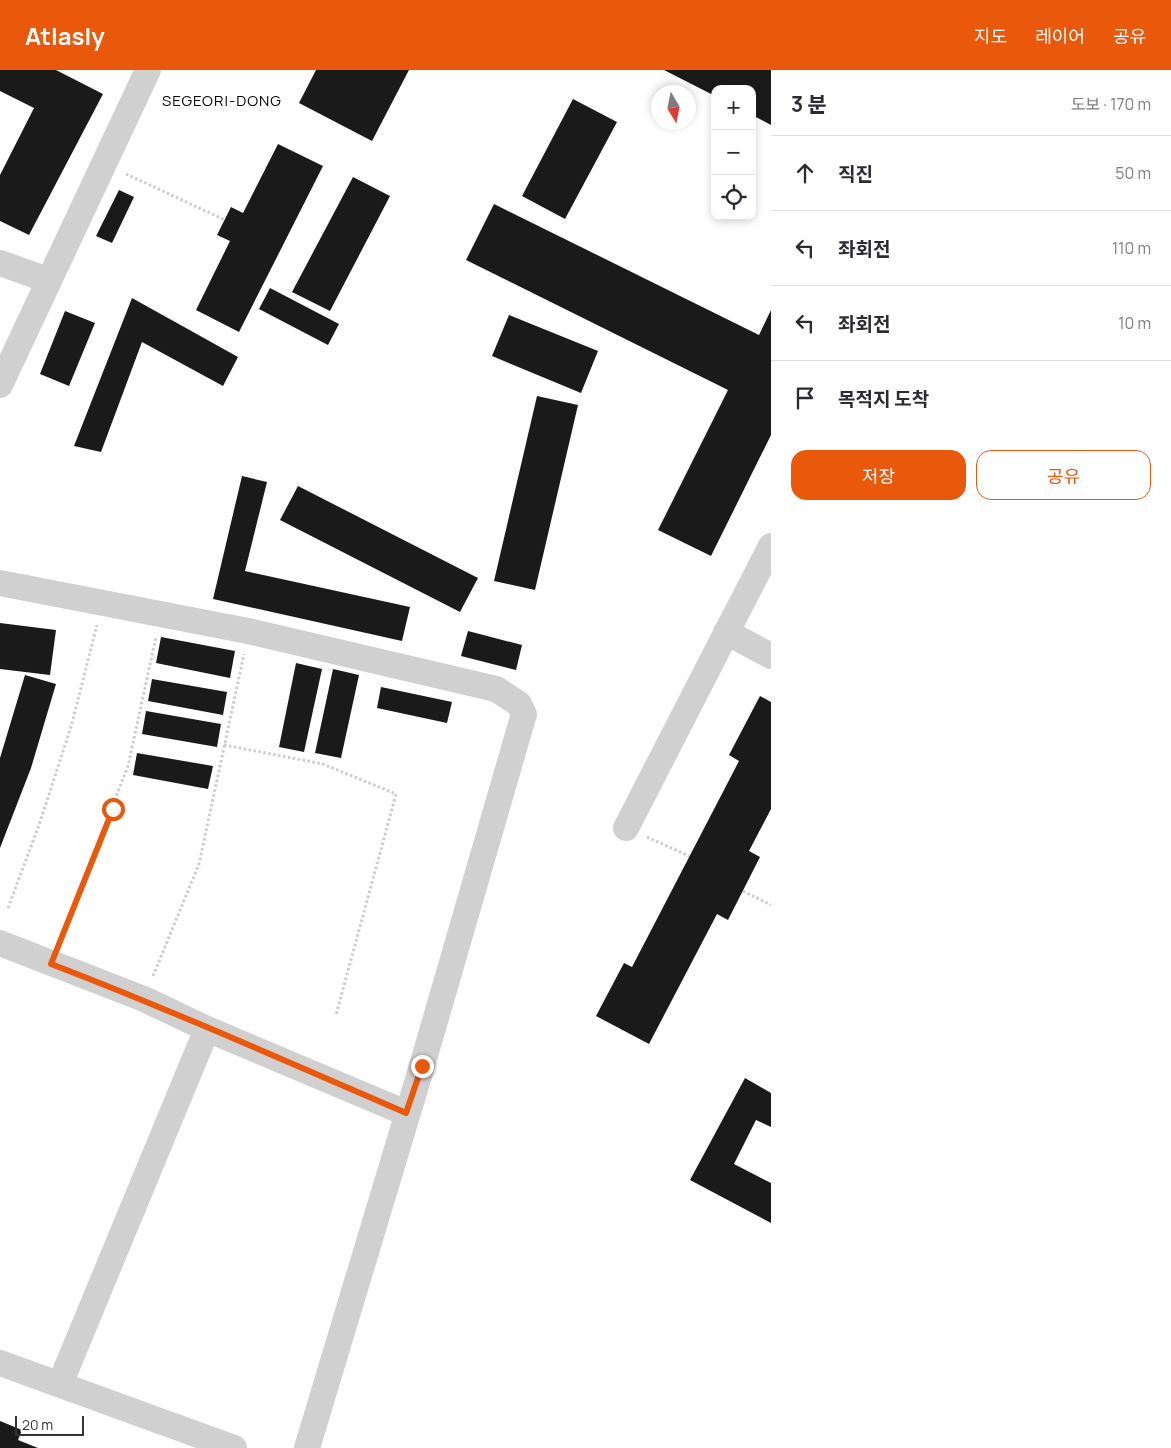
<!DOCTYPE html>
<html lang="ko">
<meta charset="utf-8">
<style>
body{margin:0;font-family:Manrope,"Noto Sans KR",sans-serif;background:#f7f7f7;color:#2b2b33}
.controls{position:absolute;right:15px;top:15px;display:grid;overflow:hidden;border-radius:10px;box-shadow:0 2px 8px #0003}
.controls button{width:45px;height:45px;display:grid;place-items:center;padding:0;border:0;border-bottom:1px solid #e1e1e2;background:#fff;color:#2b2b33;font:25px sans-serif}
.compass{position:absolute;left:651px;top:15px;width:45px;height:45px;border-radius:50%;background:#fff;box-shadow:0 2px 8px #0003;rotate:170deg}
.scale{position:absolute;left:15px;bottom:12px;width:69px;box-sizing:border-box;padding-left:5px;border:2px solid #333;border-top:0;font-size:14px;line-height:18px;white-space:nowrap;color:#333;-webkit-text-stroke:4px #fff;paint-order:stroke}
.stop{position:absolute;width:15px;height:15px;margin:-11px;border:4px solid #ea580c;border-radius:50%;background:#fff}
.stop.end{background:#ea580c;border-color:#fff;box-shadow:0 1px 5px #0008}
.list{margin:0;padding:0;list-style:none}
h2{display:flex;justify-content:space-between;align-items:center;height:65px;margin:0;padding:0 20px;font-size:21px}
h2 small{font-size:16px;font-weight:400;color:#7c7c81}
.list li{display:grid;grid-template-columns:32px 1fr auto;gap:15px;align-items:center;box-sizing:border-box;height:75px;padding:0 20px;border-top:1px solid #e1e1e2}
.list b{display:block;font-size:19px;white-space:nowrap}
.list em{font-size:16px;font-style:normal;color:#7c7c81}
.actions{display:flex;gap:10px;padding:15px 20px}
.actions a{flex:1;padding:11px 0;border:1px solid #ea580c;border-radius:15px;text-align:center;font-size:18px;color:#ea580c}
.actions .main{background:#ea580c;color:#fff}
.icon{flex:none;width:28px;height:28px;fill:none;stroke:currentColor;stroke-width:2;stroke-linecap:round;stroke-linejoin:round}
.map{position:relative;flex:none;width:771px;height:1378px;overflow:hidden}
header{display:flex;align-items:center;gap:30px;box-sizing:border-box;height:70px;padding:0 25px;background:#ea580c;color:#fff}
header strong{font-size:24px}
nav{display:flex;gap:28px;margin-inline-start:auto;font-size:18px}
main{display:flex}
aside{flex:1;background:#fff}
.map>svg:first-child{display:block}
.building{fill:#1a1a1a}
.lines{fill:none;stroke-linecap:round;stroke-linejoin:round}
.path{stroke:#cdcdcd;stroke-width:3;stroke-dasharray:2.5 2.5;stroke-linecap:butt}
.minor{stroke:#d0d0d0;stroke-width:26}
.route{stroke:#ea580c;stroke-width:6}
.labels{text-anchor:middle;dominant-baseline:central;stroke-width:5;stroke-linejoin:round;paint-order:stroke}
.neighbourhood-label{font-size:15px;letter-spacing:1px;fill:#000;stroke:#fff}
</style>
<header>
<strong>Atlasly</strong>
<nav><a>지도</a><a>레이어</a><a>공유</a></nav>
</header>
<main>
<div class="map">
<svg width="771" height="1378" viewBox="0 0 771 1378">
<rect width="100%" height="100%" fill="#fff"/>
<path class="building" d="M0,0H56L103,24L29,165L0,151V105L34,38L0,21Z
M316,0H409L372,71L299,33Z
M664,0H771V55L752,45V19H715V26Z
M573,29L617,52L565,149L522,126Z
M278,74L323,96L239,262L196,240L230,171L217,165L231,137L243,143Z
M353,107L390,126L330,241L292,222Z
M119,120L134,127L112,173L96,166Z
M494,134L759,265L771,240V365L711,486L658,460L728,320L466,190Z
M270,218L339,254L328,275L259,239Z
M132,228L238,287L223,316L142,272L101,382L74,376Z
M65,241L95,253L69,316L40,304Z
M509,245L598,281L581,323L492,286Z
M537,326L578,335L535,520L494,511Z
M242,406L267,412L245,501L410,537L402,571L213,529Z
M298,416L478,508L460,542L280,450Z
M0,553L56,560L50,605L0,599Z
M468,561L522,575L516,600L461,586Z
M161,567L235,581L230,608L156,593Z
M296,593L322,599L304,682L279,677Z
M333,599L359,605L341,688L315,683Z
M25,605L56,614L31,698L0,778V688Z
M152,609L227,622L223,645L148,631Z
M381,617L452,632L447,653L377,638Z
M760,626L771,632V739L749,781L760,787L728,850L717,844L649,974L596,946L624,893L632,897L739,691L729,685Z
M146,641L221,654L217,677L142,664Z
M137,683L213,696L208,719L133,705Z
M745,1008L771,1023V1057L756,1050L734,1094L771,1113V1153L690,1110Z
M0,1351L22,1360L18,1370L38,1378H0Z"/>
<g class="lines">
<path class="path" d="M126,104L225,150
M224,675L323,694L396,724L336,945
M647,767L689,786
M743,821L771,835
M8,838L39,755L71,657L97,555
M60,870L128,696L156,567
M153,906L199,794L244,584"/>
<path class="minor" d="M0,193L48,210
M0,315L148,0
M0,513L248,561L496,619L519,634L524,644L422,996L307,1378
M726,562L771,586
M626,758L771,476
M0,873L144,929L207,959L406,1043
M0,1293L234,1378
M60,1314L207,959"/>
</g>
<g class="lines">
<path class="route" d="M113,739L51,894C171,940 288,992 406,1043L422,996"/>
</g>
<g class="labels">
<g class="neighbourhood-label">
<text x="222" y="30">SEGEORI-DONG</text>
</g>
</g>
</svg>
<div class="controls">
<button>+</button>
<button>−</button>
<button><svg class="icon" aria-label="locate" viewBox="0 0 24 24"><circle cx="12" cy="12" r="6"/><path d="M12 2v4M12 18v4M2 12h4M18 12h4"/></svg></button>
</div>
<svg class="compass" viewBox="-18 -18 36 36"><path d="M0-13l5 13h-10z" fill="#e53935"/><path d="M0 13l5-13h-10z" fill="#7c7c81"/></svg>
<div class="scale">20 m</div>
<div class="stop" style="left:113px;top:739px"></div>
<div class="stop end" style="left:422px;top:996px"></div>
</div>
<aside>
<h2>3 분<small>도보 · 170 m</small></h2>
<ul class="list">
<li><svg class="icon" aria-label="ahead" viewBox="0 0 24 24"><path d="M12 20V5M6 11l6-6 6 6"/></svg><div><b>직진</b></div><em>50 m</em></li>
<li><svg class="icon" aria-label="left" viewBox="0 0 24 24"><path d="M17 20v-9H6M10 6l-5 5 5 5"/></svg><div><b>좌회전</b></div><em>110 m</em></li>
<li><svg class="icon" aria-label="left" viewBox="0 0 24 24"><path d="M17 20v-9H6M10 6l-5 5 5 5"/></svg><div><b>좌회전</b></div><em>10 m</em></li>
<li><svg class="icon" aria-label="arrive" viewBox="0 0 24 24"><path d="M6 21V4h12l-3 4 3 4H6"/></svg><div><b>목적지 도착</b></div></li>
</ul>
<div class="actions"><a class="main">저장</a><a>공유</a></div>
</aside>
</main>
